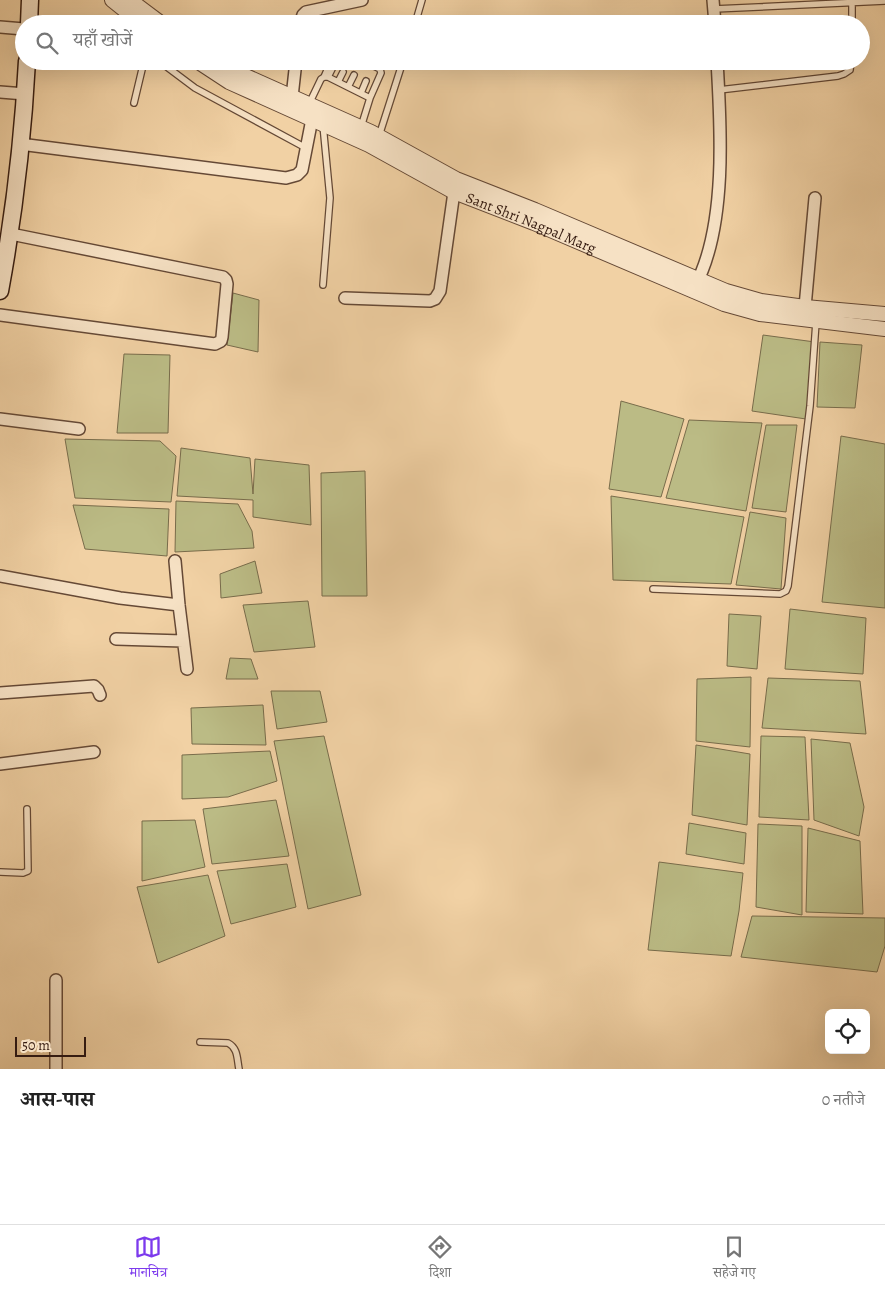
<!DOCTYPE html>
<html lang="hi">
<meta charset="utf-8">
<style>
body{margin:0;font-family:Alegreya,"Noto Serif Devanagari",serif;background:#f2f2f2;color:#222}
.controls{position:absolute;right:15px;bottom:15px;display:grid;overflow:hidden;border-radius:8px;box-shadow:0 5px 20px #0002}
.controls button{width:45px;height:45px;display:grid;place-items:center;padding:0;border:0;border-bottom:1px solid #e0e0e0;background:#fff;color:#222;font:25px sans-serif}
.scale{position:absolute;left:15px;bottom:12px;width:71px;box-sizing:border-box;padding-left:5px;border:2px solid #361c11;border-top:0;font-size:14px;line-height:18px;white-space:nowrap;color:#361c11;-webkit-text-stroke:4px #f6e1c4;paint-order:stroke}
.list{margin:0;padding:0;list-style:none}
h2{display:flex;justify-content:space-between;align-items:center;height:65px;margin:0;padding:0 20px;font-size:21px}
h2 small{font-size:16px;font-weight:400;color:#767676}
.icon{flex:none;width:28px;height:28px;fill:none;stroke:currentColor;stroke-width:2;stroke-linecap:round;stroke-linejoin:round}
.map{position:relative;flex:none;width:885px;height:1069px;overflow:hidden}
.search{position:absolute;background:#fff;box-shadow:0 5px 20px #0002;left:15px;right:15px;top:15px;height:55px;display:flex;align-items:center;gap:12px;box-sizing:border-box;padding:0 18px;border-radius:28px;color:#767676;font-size:19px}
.sheet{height:155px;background:#fff}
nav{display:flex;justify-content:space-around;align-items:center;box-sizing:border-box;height:70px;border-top:1px solid #e0e0e0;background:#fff;font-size:14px;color:#767676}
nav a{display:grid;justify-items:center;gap:2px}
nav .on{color:#7c3aed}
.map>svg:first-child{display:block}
.green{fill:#bbbb85;stroke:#786c4b}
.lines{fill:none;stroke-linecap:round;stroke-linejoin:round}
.service-casing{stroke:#654936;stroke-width:8}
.minor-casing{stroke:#654936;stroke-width:14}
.tertiary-casing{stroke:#654936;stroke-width:16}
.secondary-casing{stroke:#361c11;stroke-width:19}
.service{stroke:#f6e1c4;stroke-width:5.5}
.minor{stroke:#f6e1c4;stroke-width:11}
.tertiary{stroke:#f6e1c4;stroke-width:14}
.secondary{stroke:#f6e1c4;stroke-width:16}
.labels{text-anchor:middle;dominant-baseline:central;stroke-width:4;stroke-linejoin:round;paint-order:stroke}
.street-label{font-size:15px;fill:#361c11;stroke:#f6e1c4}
</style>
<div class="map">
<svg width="885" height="1069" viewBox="0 0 885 1069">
<rect width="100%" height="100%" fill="#f1d1a4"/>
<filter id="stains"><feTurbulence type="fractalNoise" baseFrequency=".004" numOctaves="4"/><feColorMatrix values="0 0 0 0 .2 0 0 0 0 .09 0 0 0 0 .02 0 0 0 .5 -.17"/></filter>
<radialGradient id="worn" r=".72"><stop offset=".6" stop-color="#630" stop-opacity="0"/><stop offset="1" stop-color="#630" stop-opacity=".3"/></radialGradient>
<path class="green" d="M233,293L259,300L258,352L227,345Z
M763,335L815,342L806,419L752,411Z
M820,342L862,345L855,408L817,407Z
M124,354L170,355L168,433H117Z
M621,401L684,419L661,497L609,489Z
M689,420L762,423L746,511L666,498Z
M766,425H797L786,512L752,508Z
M841,436L885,444V608L822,602Z
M65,439L160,441L176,456L171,502L75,498Z
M181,448L250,458L253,494L255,459L309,465L311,525L253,517V500L177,496Z
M365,471L367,596H322L321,473Z
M611,496L744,517L731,584L613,580Z
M176,501L238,504L252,531L254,548L175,552Z
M73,505L169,509L167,556L85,549Z
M750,512L786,518L781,589L736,585Z
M255,561L262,593L221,598L220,574Z
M308,601L315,647L254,652L243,605Z
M790,609L866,618L863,674L785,669Z
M729,614L761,616L757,669L727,666Z
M230,658L251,659L258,679H226Z
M751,677L750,747L696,741L697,679Z
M768,678L860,681L866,734L762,728Z
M271,691H320L327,722L277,729Z
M263,705L266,745L192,744L191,708Z
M324,736L361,895L308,909L274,741Z
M761,736L805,737L809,820L759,817Z
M811,739L850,743L864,807L859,836L814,820Z
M696,745L750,754L747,825L692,815Z
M270,751L277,781L228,797L182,799V755Z
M276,800L289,856L212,864L203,809Z
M195,820L205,867L142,881V821Z
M689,823L746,833L744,864L686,854Z
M758,824L802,826V915L756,907Z
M808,828L860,841L863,914L806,912Z
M659,862L743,873L739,911L731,956L648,950Z
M287,864L296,907L231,924L217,871Z
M208,875L225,936L158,963L137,887Z
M752,916L885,918V946L877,972L741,957Z"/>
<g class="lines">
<defs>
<path id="service" d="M714,9L885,1
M415,24L422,0
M852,24V3
M159,61L195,88L306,148
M363,61L380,69L381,73L370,98
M324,77L331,61
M328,77L333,67
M338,82L343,72
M348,87L354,75
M719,90L838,76L844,74L850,70L851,61
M361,93L366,81
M134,103L144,61
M309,104L321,79L324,77H328L370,98L361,127
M379,136L403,61
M323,285L330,198L323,125
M653,589L780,594L786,591L788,586L810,406L816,322
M0,872L23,873L28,871L27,809
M200,1042L228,1043C238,1048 237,1059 239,1069"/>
<path id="minor" d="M713,0L715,24
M300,24L303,15L306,12L362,0
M0,27L24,29
M0,92L25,94
M289,104L292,97L296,61
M20,144L286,178L297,175L302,170L312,119
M695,286C727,227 721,127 717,61
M345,298L430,301L435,299L440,291L454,192
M805,307L815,198
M0,315L215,344L221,341L222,337L227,284L226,280L223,277L11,234
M0,419L79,429
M175,561L179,605L187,669
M0,576L120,598L179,605
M116,639L183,641
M0,693L94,686L98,690L100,695
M0,764L94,752
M56,980V1069"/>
<g id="tertiary">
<path d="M112,0L142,24"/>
<path d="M130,0L162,24"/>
<path id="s1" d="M197,61L229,82L369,145L454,192L534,223L724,304L760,314L885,329"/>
<path d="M218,61L230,69L371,132L456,179L535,210L726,291L761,301L805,307L885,314"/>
</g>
<path id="secondary" d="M29,24L30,0
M0,291C14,215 23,138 27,61"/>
</defs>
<use href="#service" class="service-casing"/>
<use href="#minor" class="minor-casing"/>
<use href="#tertiary" class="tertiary-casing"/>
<use href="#secondary" class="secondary-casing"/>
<use href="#service" class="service"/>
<use href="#minor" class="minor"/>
<use href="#tertiary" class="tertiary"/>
<use href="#secondary" class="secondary"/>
</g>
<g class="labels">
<g class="street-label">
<text stroke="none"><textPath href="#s1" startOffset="372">Sant Shri Nagpal Marg</textPath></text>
</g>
</g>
<rect width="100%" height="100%" filter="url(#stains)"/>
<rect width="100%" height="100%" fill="url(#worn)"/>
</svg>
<div class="controls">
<button><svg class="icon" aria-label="locate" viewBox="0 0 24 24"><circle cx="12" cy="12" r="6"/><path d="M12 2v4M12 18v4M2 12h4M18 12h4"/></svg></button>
</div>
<div class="scale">50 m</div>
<div class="search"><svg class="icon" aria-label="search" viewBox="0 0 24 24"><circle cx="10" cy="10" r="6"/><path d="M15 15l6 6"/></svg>यहाँ खोजें</div>
</div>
<section class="sheet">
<h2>आस-पास<small>0 नतीजे</small></h2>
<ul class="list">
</ul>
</section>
<nav>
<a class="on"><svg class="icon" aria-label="map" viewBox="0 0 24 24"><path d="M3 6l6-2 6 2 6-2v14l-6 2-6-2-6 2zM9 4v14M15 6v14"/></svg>मानचित्र</a>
<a><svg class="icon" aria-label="directions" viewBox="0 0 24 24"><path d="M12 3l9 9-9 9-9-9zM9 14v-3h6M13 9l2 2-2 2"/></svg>दिशा</a>
<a><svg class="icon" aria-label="saved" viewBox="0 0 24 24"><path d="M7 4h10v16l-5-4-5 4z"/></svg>सहेजे गए</a>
</nav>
